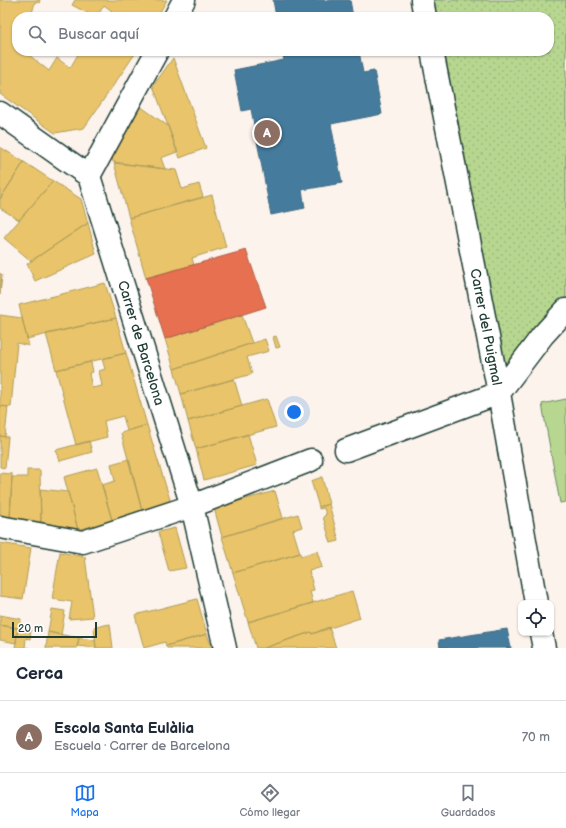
<!DOCTYPE html>
<html lang="es">
<meta charset="utf-8">
<style>
body{margin:0;font-family:"Balsamiq Sans",sans-serif;background:#f6f6f7;color:#1f2937}
.controls{position:absolute;right:12px;bottom:12px;display:grid;overflow:hidden;border-radius:8px;box-shadow:0 1px 3px #0004}
.controls button{width:36px;height:36px;display:grid;place-items:center;padding:0;border:0;border-bottom:1px solid #e0e1e3;background:#fff;color:#1f2937;font:20px sans-serif}
.scale{position:absolute;left:12px;bottom:10px;width:85px;box-sizing:border-box;padding-left:4px;border:2px solid #1f3d34;border-top:0;font-size:11px;line-height:14px;white-space:nowrap;color:#1f3d34;-webkit-text-stroke:3px #fff;paint-order:stroke}
.you{position:absolute;left:294px;top:412px;width:14px;height:14px;margin:-10px;border:3px solid #fff;border-radius:50%;background:#1a73e8;box-shadow:0 0 0 6px #1a73e833}
.badge{display:grid;place-items:center;width:26px;height:26px;border-radius:50%;background:#1a73e8;color:#fff;font-size:13px;font-weight:700}
.pin{position:absolute;translate:-50% -50%;border:2px solid #fff;box-shadow:0 1px 4px #0006}
.list{margin:0;padding:0;list-style:none}
h2{display:flex;justify-content:space-between;align-items:center;height:52px;margin:0;padding:0 16px;font-size:17px}
h2 small{font-size:13px;font-weight:400;color:#747a83}
.list li{display:grid;grid-template-columns:26px 1fr auto;gap:12px;align-items:center;box-sizing:border-box;height:72px;padding:0 16px;border-top:1px solid #e0e1e3}
.list b{display:block;font-size:15px;white-space:nowrap}
.list p{margin:0;font-size:13px;white-space:nowrap;color:#747a83}
.list em{font-size:13px;font-style:normal;color:#747a83}
.icon{flex:none;width:22px;height:22px;fill:none;stroke:currentColor;stroke-width:2;stroke-linecap:round;stroke-linejoin:round}
.map{position:relative;flex:none;width:566px;height:648px;overflow:hidden}
.search{position:absolute;background:#fff;box-shadow:0 1px 3px #0004;left:12px;right:12px;top:12px;height:44px;display:flex;align-items:center;gap:10px;box-sizing:border-box;padding:0 14px;border-radius:16px;color:#747a83;font-size:15px}
.sheet{height:124px;background:#fff}
nav{display:flex;justify-content:space-around;align-items:center;box-sizing:border-box;height:56px;border-top:1px solid #e0e1e3;background:#fff;font-size:11px;color:#747a83}
nav a{display:grid;justify-items:center;gap:2px}
nav .on{color:#1a73e8}
.map>svg:first-child{display:block}
.grass{fill:url(#grass-dots);stroke:#6b8a62}
.pitch{fill:#b7d790;stroke:#6b8a62}
.homes{fill:#e9c46a;stroke:#ac9c5a}
.shops{fill:#e76f51;stroke:#ab6048}
.public{fill:#457b9d;stroke:#3a687e}
.lines{fill:none;stroke-linecap:round;stroke-linejoin:round}
.minor-casing{stroke:#1f3d34;stroke-width:25}
.minor{stroke:#fff;stroke-width:22}
.labels{text-anchor:middle;dominant-baseline:central;stroke-width:4;stroke-linejoin:round;paint-order:stroke}
.street-label{font-size:14px;fill:#1f3d34;stroke:#fff}
</style>
<div class="map">
<svg width="566" height="648" viewBox="0 0 566 648">
<defs>
<pattern id="grass-dots" width="8" height="8" patternUnits="userSpaceOnUse"><rect width="8" height="8" fill="#b7d790"/><path d="M2 2h.1M6 6h.1" fill="none" stroke="#9db97d" stroke-width="1.8" stroke-linecap="round"/></pattern>
</defs>
<rect width="100%" height="100%" fill="#fcf3ec"/>
<filter id="ink" filterUnits="userSpaceOnUse"><feTurbulence type="fractalNoise" baseFrequency=".025" numOctaves="2"/><feDisplacementMap in="SourceGraphic" scale="8" xChannelSelector="R" yChannelSelector="G"/><feConvolveMatrix kernelMatrix="1 2 1 2 8 2 1 2 1" color-interpolation-filters="sRGB"/></filter>
<g filter="url(#ink)">
<path class="grass" d="M422,0H566V305L499,393L432,51H549V17H425Z"/>
<path class="pitch" d="M566,399V502L560,503L542,404Z"/>
<path class="homes" d="M0,0H40L39,3L35,2L31,17H17V51H24L49,71L57,58L70,68L80,51H137L84,128L55,133L0,94Z
M75,0H167L157,17H109L112,11L104,5L97,17H95L72,5Z
M173,58L206,148L180,158L153,86Z
M140,106L168,126L177,152L161,158L165,169L113,162L110,150Z
M0,147L24,162L0,199Z
M24,162L53,181L19,220L0,208V199Z
M114,163L176,170L182,189L199,184L203,197L129,218Z
M53,181L81,199L88,223L31,261L4,238Z
M212,195L226,247L192,258L194,265L146,278L129,218Z
M88,223L96,254L35,281L27,264Z
M0,273L2,275L0,295Z
M105,283L116,318L27,339L19,305Z
M0,315L22,318L29,346L17,343L11,407L0,406Z
M242,315L252,343L174,369L165,339Z
M116,318L126,353L56,370L46,334Z
M276,336L280,347L276,348L273,337Z
M265,339L269,351L247,357L252,374L181,394L174,369Z
M126,353L147,425L127,431L123,416L104,421L107,437L76,445L56,370L91,362L93,372L89,373L92,388L102,386L99,371L105,369L102,359Z
M234,379L242,406L188,421L181,394Z
M267,399L276,427L196,449L188,421Z
M0,406L8,407L5,437L0,436Z
M147,425L171,503L142,511L121,433Z
M248,434L257,465L204,480L196,449Z
M0,436L8,437L5,468L0,467Z
M89,441L92,452L60,461L56,450Z
M129,459L142,511L112,520L102,485L115,481L111,464Z
M97,468L112,520L78,530L64,477Z
M27,470H40L41,524L10,519L12,477H27Z
M0,473L12,474L10,519L0,518Z
M322,477L329,504L319,507L311,481Z
M40,489L68,492L78,530L41,524Z
M275,491L283,518L222,537L214,508Z
M329,504L339,541L331,543L323,517L326,515L324,508L319,509V507Z
M298,514L302,527L293,530L300,553L233,573L222,537Z
M175,528L186,568L169,571L158,532Z
M0,543L31,548L23,599L0,596Z
M317,551L322,567L309,571L314,590L310,591L313,603L248,622L233,573L300,553L301,556Z
M60,552L85,557L93,617L69,619L72,602L52,599Z
M352,591L360,618L312,634L311,632L264,648H256L248,622Z
M197,599L207,634L166,646L165,642L144,648L135,615Z
M52,609L65,611L61,635L48,632Z
M0,615L21,619L20,629L0,625Z
M110,624L113,648H96L94,627Z
M0,625L18,628L16,643L0,640Z
M329,627L336,648H264L311,632L312,634Z
M18,628L31,630L30,639L26,638L25,648H29H15Z
M48,632L79,638L77,648H46Z
M207,634L212,648H167L166,646Z
M79,638L95,640L96,648L77,646Z"/>
<path class="shops" d="M246,250L266,307L165,339L146,278Z"/>
<path class="public" d="M273,0H350L353,17H276Z
M282,51H359L363,73L374,71L382,114L331,124L342,183L302,190L305,208L271,215L251,109L242,111L234,70L284,60Z
M507,629L511,648H440L439,640Z"/>
<g class="lines">
<defs>
<path id="minor" d="M422,0L425,17
M175,17L184,0
M157,51L89,176L192,506L225,648
M432,51L499,393L536,603
M0,113L89,176
M499,393L543,335L566,310
M346,450L499,393
M0,527L83,542L192,506L311,460
M541,633L544,648"/>
</defs>
<use href="#minor" class="minor-casing"/>
<use href="#minor" class="minor"/>
</g>
</g>
<g class="labels">
<g class="street-label">
<text transform="translate(486 327) rotate(79)">Carrer del Puigmal</text>
<text transform="translate(141 343) rotate(73)">Carrer de Barcelona</text>
</g>
</g>
</svg>
<div class="controls">
<button><svg class="icon" aria-label="locate" viewBox="0 0 24 24"><circle cx="12" cy="12" r="6"/><path d="M12 2v4M12 18v4M2 12h4M18 12h4"/></svg></button>
</div>
<div class="scale">20 m</div>
<div class="you"></div>
<div class="pin badge" style="left:267px;top:133px;background:#8d6e63">A</div>
<div class="search"><svg class="icon" aria-label="search" viewBox="0 0 24 24"><circle cx="10" cy="10" r="6"/><path d="M15 15l6 6"/></svg>Buscar aquí</div>
</div>
<section class="sheet">
<h2>Cerca<small></small></h2>
<ul class="list">
<li><span class="badge" style="background:#8d6e63">A</span><div><b>Escola Santa Eulàlia</b><p>Escuela · Carrer de Barcelona</p></div><em>70 m</em></li>
</ul>
</section>
<nav>
<a class="on"><svg class="icon" aria-label="map" viewBox="0 0 24 24"><path d="M3 6l6-2 6 2 6-2v14l-6 2-6-2-6 2zM9 4v14M15 6v14"/></svg>Mapa</a>
<a><svg class="icon" aria-label="directions" viewBox="0 0 24 24"><path d="M12 3l9 9-9 9-9-9zM9 14v-3h6M13 9l2 2-2 2"/></svg>Cómo llegar</a>
<a><svg class="icon" aria-label="saved" viewBox="0 0 24 24"><path d="M7 4h10v16l-5-4-5 4z"/></svg>Guardados</a>
</nav>
